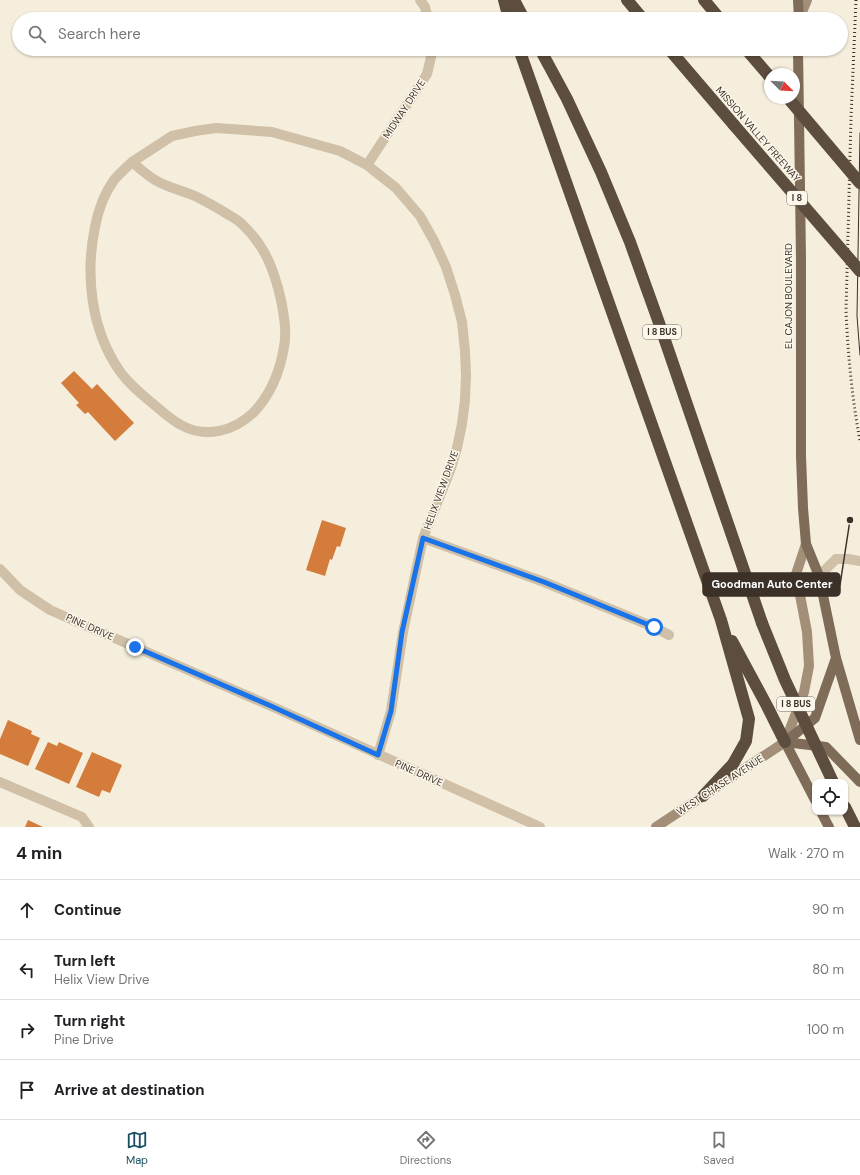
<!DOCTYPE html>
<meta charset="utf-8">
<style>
body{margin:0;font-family:"DM Sans",sans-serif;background:#f2f2f2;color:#202124}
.controls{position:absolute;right:12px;bottom:12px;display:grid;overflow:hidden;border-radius:8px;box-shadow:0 1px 3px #0004}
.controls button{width:36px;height:36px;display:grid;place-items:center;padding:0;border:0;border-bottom:1px solid #e0e0e0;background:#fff;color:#202124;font:20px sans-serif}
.compass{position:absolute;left:764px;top:68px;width:36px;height:36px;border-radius:50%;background:#fff;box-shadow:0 1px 3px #0004;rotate:114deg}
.stop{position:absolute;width:12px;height:12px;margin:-9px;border:3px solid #1a73e8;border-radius:50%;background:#fff}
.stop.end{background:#1a73e8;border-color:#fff;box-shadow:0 1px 4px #0008}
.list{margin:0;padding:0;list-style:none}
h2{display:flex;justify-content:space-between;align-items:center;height:52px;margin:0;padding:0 16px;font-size:17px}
h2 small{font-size:13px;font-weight:400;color:#757577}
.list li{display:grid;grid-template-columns:26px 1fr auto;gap:12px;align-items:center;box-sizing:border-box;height:60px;padding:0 16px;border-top:1px solid #e0e0e0}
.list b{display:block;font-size:15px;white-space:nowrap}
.list p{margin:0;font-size:13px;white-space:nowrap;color:#757577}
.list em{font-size:13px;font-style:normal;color:#757577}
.icon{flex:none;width:22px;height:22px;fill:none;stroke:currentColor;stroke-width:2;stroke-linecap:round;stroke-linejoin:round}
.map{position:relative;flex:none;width:860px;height:827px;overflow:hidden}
.search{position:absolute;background:#fff;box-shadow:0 1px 3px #0004;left:12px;right:12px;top:12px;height:44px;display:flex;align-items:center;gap:10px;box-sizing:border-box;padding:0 14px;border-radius:22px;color:#757577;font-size:15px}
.sheet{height:292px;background:#fff}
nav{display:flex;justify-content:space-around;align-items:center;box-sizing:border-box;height:56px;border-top:1px solid #e0e0e0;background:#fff;font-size:11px;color:#757577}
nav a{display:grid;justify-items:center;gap:2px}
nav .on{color:#185061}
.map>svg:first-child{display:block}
.building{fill:#d37c3c}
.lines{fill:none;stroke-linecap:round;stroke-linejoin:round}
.service{stroke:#cfc0a7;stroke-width:10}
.minor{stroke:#cfc0a7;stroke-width:10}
.secondary{stroke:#a38f78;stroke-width:10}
.primary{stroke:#7e6b58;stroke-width:10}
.motorway{stroke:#5c4d3e;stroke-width:12}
.tram{stroke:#3b3128;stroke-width:1}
.rail{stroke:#3b3128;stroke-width:3;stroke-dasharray:1 3;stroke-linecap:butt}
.motorway-bridge{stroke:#5c4d3e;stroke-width:12}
.route{stroke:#1a73e8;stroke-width:5}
.labels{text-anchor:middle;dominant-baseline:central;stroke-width:3;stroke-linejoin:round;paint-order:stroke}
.shield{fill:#fcf7ea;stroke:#756c62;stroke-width:1}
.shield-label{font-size:9px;font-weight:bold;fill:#3b3128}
.street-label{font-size:10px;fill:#3b3128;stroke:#fcf7ea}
.leader{fill:none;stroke:#3b3128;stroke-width:1.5}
.callout-dot{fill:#3b3128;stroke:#fcf7ea;stroke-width:1.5}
.callout{fill:#3b3128;stroke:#3b3128;stroke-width:1.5}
.callout-label{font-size:11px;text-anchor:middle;font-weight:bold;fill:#fff}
</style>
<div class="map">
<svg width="860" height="827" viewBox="0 0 860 827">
<rect width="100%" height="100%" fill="#f5eedd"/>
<path class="building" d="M74,371L92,389L97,384L134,423L115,441L88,412L85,414L76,405L79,403L61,383Z
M322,520L346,528L340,547L337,546L332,560L330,559L325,576L306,570Z
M8,720L32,731L31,734L40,738L28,766L0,754V739Z
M48,742L57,746L59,742L83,753L69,784L35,769Z
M92,752L122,765L110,793L102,790L99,797L76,787Z
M28,820L43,827H25Z"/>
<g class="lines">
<path class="service" d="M423,538L544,582L654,627L669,635
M819,576L836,559H848L860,561"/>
<path class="minor" d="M420,0L425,7L428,19
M132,162L172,136L195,131L216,128L272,132L340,151L367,165L396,188L420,216L434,241L446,267L455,295L462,322L465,351L466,375L465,400L462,424L457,448L450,471L423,538L403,632L391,711L378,755
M132,162C139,168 147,175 155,180C168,188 185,191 199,198C207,202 216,207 224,212C230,216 237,219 242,224C265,246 274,269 281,300C284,316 287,331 284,347C280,371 271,394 254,412C234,431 206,439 181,425C173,421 165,414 158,408C144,396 129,385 119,370C91,329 85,275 95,227C98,211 104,194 114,180C119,174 126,168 132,162Z
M367,165L427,74L431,57V49
M0,569L20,590L50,610L271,706L540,827
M0,782L82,817L89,827"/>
<path class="secondary" d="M799,19L807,0
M656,827L785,742L804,692L809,666L807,632L796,574L806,544"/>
<path class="primary" d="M798,0L799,19
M798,49L801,259V456L803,508L806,544L819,576L836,658L860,740
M785,742L815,718L836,658
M785,742L826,747L860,782
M785,742L815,800
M821,812L829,827"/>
<path class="motorway" d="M504,0L509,19
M514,0L524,19
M627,0L643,19
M704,0L720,19
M519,49L721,620L749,719L746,741L733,764L703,796
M540,49L567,99L601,172L630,242L658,320L762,623
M669,49L734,125
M746,49L770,77
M732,641L767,706L785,742
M845,807L855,827"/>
<path class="tram" d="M860,133L857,316L860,355"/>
<path class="rail" d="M856,0L851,118L846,311C848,355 852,398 860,441"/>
<path class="motorway-bridge" d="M788,98L860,183
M734,125L860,271
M762,623L785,680L833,782"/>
</g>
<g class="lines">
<path class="route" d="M135,647L271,706L378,755L391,711L402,632L423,538L544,582L654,627"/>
</g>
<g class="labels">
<g class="shield">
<rect x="787" y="191" width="20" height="14" rx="3"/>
<rect x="643" y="325" width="38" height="14" rx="3"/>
<rect x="777" y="697" width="38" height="14" rx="3"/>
</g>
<g class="shield-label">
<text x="797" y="198">I 8</text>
<text x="662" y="332">I 8 BUS</text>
<text x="796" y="704">I 8 BUS</text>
</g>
<g class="street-label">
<text transform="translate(404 109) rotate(-57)">MIDWAY DRIVE</text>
<text transform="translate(758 134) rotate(49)">MISSION VALLEY FREEWAY</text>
<text transform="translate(788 296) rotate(-90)">EL CAJON BOULEVARD</text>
<text transform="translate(441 490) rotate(-70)">HELIX VIEW DRIVE</text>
<text transform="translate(90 627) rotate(24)">PINE DRIVE</text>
<text transform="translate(419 773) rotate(24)">PINE DRIVE</text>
<text transform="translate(720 785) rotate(-33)">WEST CHASE AVENUE</text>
</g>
</g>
<path class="leader" d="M850 520L840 585"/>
<circle class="callout-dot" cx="850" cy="520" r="4"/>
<rect class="callout" x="703" y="573" width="137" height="23" rx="4"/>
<g class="callout-label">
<text x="772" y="588">Goodman Auto Center</text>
</g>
</svg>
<div class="controls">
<button><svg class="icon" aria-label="locate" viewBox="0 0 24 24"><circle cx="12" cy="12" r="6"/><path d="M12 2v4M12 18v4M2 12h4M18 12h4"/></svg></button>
</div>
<svg class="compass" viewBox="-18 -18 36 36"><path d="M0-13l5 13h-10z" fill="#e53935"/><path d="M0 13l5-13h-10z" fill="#757577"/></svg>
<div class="stop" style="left:654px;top:627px"></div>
<div class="stop end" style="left:135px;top:647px"></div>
<div class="search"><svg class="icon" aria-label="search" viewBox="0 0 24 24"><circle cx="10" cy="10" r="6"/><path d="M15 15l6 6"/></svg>Search here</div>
</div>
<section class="sheet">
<h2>4 min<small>Walk · 270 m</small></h2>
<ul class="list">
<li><svg class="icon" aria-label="ahead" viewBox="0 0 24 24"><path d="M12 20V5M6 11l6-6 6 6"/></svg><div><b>Continue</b></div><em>90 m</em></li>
<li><svg class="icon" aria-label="left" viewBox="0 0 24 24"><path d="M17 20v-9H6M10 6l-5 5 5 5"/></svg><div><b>Turn left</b><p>Helix View Drive</p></div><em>80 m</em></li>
<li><svg class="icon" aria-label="right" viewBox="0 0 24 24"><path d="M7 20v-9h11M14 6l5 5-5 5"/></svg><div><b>Turn right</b><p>Pine Drive</p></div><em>100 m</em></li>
<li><svg class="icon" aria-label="arrive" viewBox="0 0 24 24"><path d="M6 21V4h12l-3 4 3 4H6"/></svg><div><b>Arrive at destination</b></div></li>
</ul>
</section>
<nav>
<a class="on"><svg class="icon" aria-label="map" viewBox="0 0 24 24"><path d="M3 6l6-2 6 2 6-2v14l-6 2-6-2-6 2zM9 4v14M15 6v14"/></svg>Map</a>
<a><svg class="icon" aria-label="directions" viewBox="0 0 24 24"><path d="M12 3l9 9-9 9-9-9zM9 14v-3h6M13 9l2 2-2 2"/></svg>Directions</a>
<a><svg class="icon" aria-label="saved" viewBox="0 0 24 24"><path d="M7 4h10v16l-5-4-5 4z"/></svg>Saved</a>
</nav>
